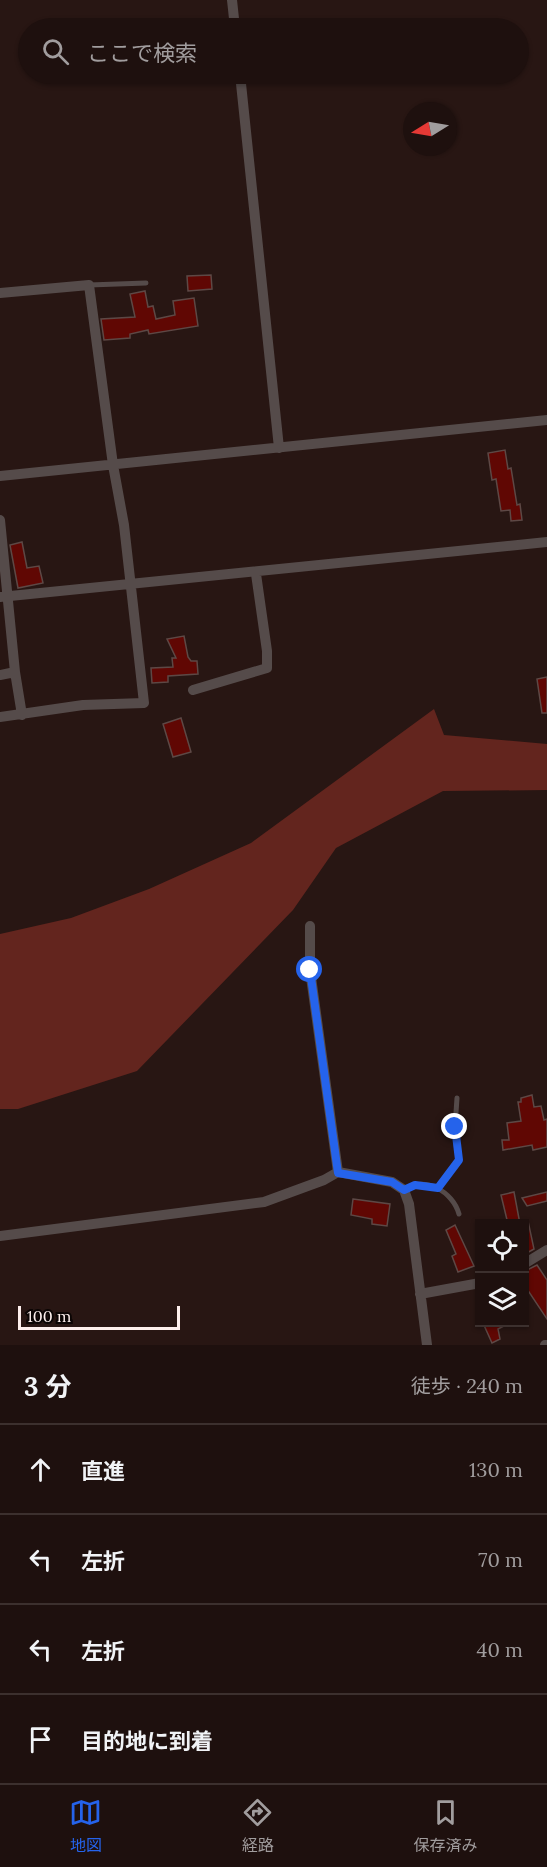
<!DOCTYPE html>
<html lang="ja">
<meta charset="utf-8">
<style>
body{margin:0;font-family:Lora,"Noto Sans JP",serif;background:#2b1e1c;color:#f1f3f6}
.controls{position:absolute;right:18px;bottom:18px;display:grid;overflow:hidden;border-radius:0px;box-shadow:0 2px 4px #0004}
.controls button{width:54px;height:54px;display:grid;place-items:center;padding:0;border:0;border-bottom:2px solid #3c302e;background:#1e100e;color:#f1f3f6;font:30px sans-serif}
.compass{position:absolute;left:403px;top:102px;width:54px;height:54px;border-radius:50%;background:#1e100e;box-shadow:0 2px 4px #0004;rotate:259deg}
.scale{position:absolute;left:18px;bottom:15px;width:162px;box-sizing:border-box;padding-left:6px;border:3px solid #fdefed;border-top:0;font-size:16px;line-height:21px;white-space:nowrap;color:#fdefed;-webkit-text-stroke:4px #0b0504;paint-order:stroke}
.stop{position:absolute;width:18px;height:18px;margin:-14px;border:4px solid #2563eb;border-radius:50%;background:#fff}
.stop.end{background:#2563eb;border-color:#fff;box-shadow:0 2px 6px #0008}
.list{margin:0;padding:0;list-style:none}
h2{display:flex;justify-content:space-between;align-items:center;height:78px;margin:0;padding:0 24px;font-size:26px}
h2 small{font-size:20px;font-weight:400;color:#a19d9e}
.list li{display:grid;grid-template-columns:39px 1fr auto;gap:18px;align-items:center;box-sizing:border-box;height:90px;padding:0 24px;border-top:2px solid #3c302e}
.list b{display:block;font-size:22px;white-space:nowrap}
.list em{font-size:20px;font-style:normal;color:#a19d9e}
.icon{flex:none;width:33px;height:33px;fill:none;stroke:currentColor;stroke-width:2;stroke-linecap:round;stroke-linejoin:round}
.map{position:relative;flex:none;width:547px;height:1345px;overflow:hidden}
.search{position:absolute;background:#1e100e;box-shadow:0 2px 4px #0004;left:18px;right:18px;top:18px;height:66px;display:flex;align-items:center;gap:15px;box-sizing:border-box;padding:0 21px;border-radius:33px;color:#a19d9e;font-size:22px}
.sheet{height:438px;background:#1e100e}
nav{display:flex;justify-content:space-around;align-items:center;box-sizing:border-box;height:84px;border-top:2px solid #3c302e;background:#1e100e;font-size:16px;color:#a19d9e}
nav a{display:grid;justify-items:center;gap:3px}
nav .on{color:#2563eb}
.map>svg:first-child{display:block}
.green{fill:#63251e}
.building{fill:#600703;stroke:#5d4845;stroke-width:1.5}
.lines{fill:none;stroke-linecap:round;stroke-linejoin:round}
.service{stroke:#554b4a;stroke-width:5}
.minor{stroke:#554b4a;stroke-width:10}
.route{stroke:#2563eb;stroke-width:8}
</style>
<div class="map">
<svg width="547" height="1345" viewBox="0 0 547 1345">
<rect width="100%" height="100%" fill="#281613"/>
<path class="green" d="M434,709L444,735L547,744V790L443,791L336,848L293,910L137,1071L18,1109H0V934L71,918L149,889L251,843Z"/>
<path class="building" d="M211,275L212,289L188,291L187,276Z
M145,291L148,307L153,306L156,319L175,315L173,301L194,298L198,326L149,334L148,330L130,334V338L104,340L101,319L135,317L130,294Z
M505,450L508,469L511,468L517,505L520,504L522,520L511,521L510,510L501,511L496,479L492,480L488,453Z
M22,542L27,568L39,566L43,583L18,588L10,545Z
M184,636L188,657L191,661H197L198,674L168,676V682L152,683L151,668L173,667L172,658H176L167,639Z
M547,677V713H542L537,679Z
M181,718L191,752L173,757L163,724Z
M532,1095L534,1107L541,1106L544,1120L547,1119V1147L533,1150L532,1145L503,1150L502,1140H509L507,1123L521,1121L518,1102H521V1098Z
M514,1192L520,1224H508L501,1195Z
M547,1192V1201L527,1206L522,1198Z
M353,1199L390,1204L387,1226L372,1224V1219L351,1215Z
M525,1221H528L534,1249L525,1254Z
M455,1225L474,1266L458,1272L452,1256L456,1254L446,1230Z
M537,1265L547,1280V1319L525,1286V1271Z
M483,1323H510L498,1329L500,1339L492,1343Z"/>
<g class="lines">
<path class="service" d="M89,285L146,283
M438,1188L459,1159L455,1127L457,1098
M404,1190C425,1175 453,1192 459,1214"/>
<path class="minor" d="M232,0L235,28
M240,74L279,448
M0,293L89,285L113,465L124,525L144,703L83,705L0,717
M0,476L547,420
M0,520L15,672L22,715
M0,597L547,542
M0,675L15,672
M193,690L267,668V651L256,574
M310,926V970L338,1172
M0,1236L264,1202L324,1180L338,1172L392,1182L404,1190L409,1204L427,1345
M524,1264L547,1250
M420,1294L480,1283
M545,1345H547"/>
</g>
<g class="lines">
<path class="route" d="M310,970L338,1173L392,1182L404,1190L415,1185L438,1188L459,1160L455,1127"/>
</g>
</svg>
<div class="controls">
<button><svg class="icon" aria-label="locate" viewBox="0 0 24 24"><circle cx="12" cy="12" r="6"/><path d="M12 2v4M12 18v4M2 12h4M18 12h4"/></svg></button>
<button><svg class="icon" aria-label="layers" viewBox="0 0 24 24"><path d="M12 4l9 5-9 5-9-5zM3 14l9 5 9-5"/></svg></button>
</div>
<svg class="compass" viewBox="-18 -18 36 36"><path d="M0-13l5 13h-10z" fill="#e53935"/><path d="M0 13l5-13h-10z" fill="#a19d9e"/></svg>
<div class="scale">100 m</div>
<div class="stop" style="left:310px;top:970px"></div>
<div class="stop end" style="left:455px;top:1127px"></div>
<div class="search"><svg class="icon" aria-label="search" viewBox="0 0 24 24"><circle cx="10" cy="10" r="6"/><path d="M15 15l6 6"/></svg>ここで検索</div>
</div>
<section class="sheet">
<h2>3 分<small>徒歩 · 240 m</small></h2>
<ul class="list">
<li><svg class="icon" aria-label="ahead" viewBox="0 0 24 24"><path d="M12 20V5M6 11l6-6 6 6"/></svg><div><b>直進</b></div><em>130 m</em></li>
<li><svg class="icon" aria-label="left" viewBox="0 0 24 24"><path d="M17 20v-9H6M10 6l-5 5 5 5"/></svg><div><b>左折</b></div><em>70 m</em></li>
<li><svg class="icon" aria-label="left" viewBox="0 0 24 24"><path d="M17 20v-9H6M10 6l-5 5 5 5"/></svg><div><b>左折</b></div><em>40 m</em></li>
<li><svg class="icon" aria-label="arrive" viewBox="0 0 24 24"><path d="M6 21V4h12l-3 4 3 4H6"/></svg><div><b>目的地に到着</b></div></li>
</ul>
</section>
<nav>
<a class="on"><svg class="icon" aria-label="map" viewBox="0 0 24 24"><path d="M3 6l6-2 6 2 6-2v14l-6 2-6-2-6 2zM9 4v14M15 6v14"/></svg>地図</a>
<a><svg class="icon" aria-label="directions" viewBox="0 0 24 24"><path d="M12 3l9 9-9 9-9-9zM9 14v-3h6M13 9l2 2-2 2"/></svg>経路</a>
<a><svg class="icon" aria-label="saved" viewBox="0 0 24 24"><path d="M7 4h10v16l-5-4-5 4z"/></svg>保存済み</a>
</nav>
